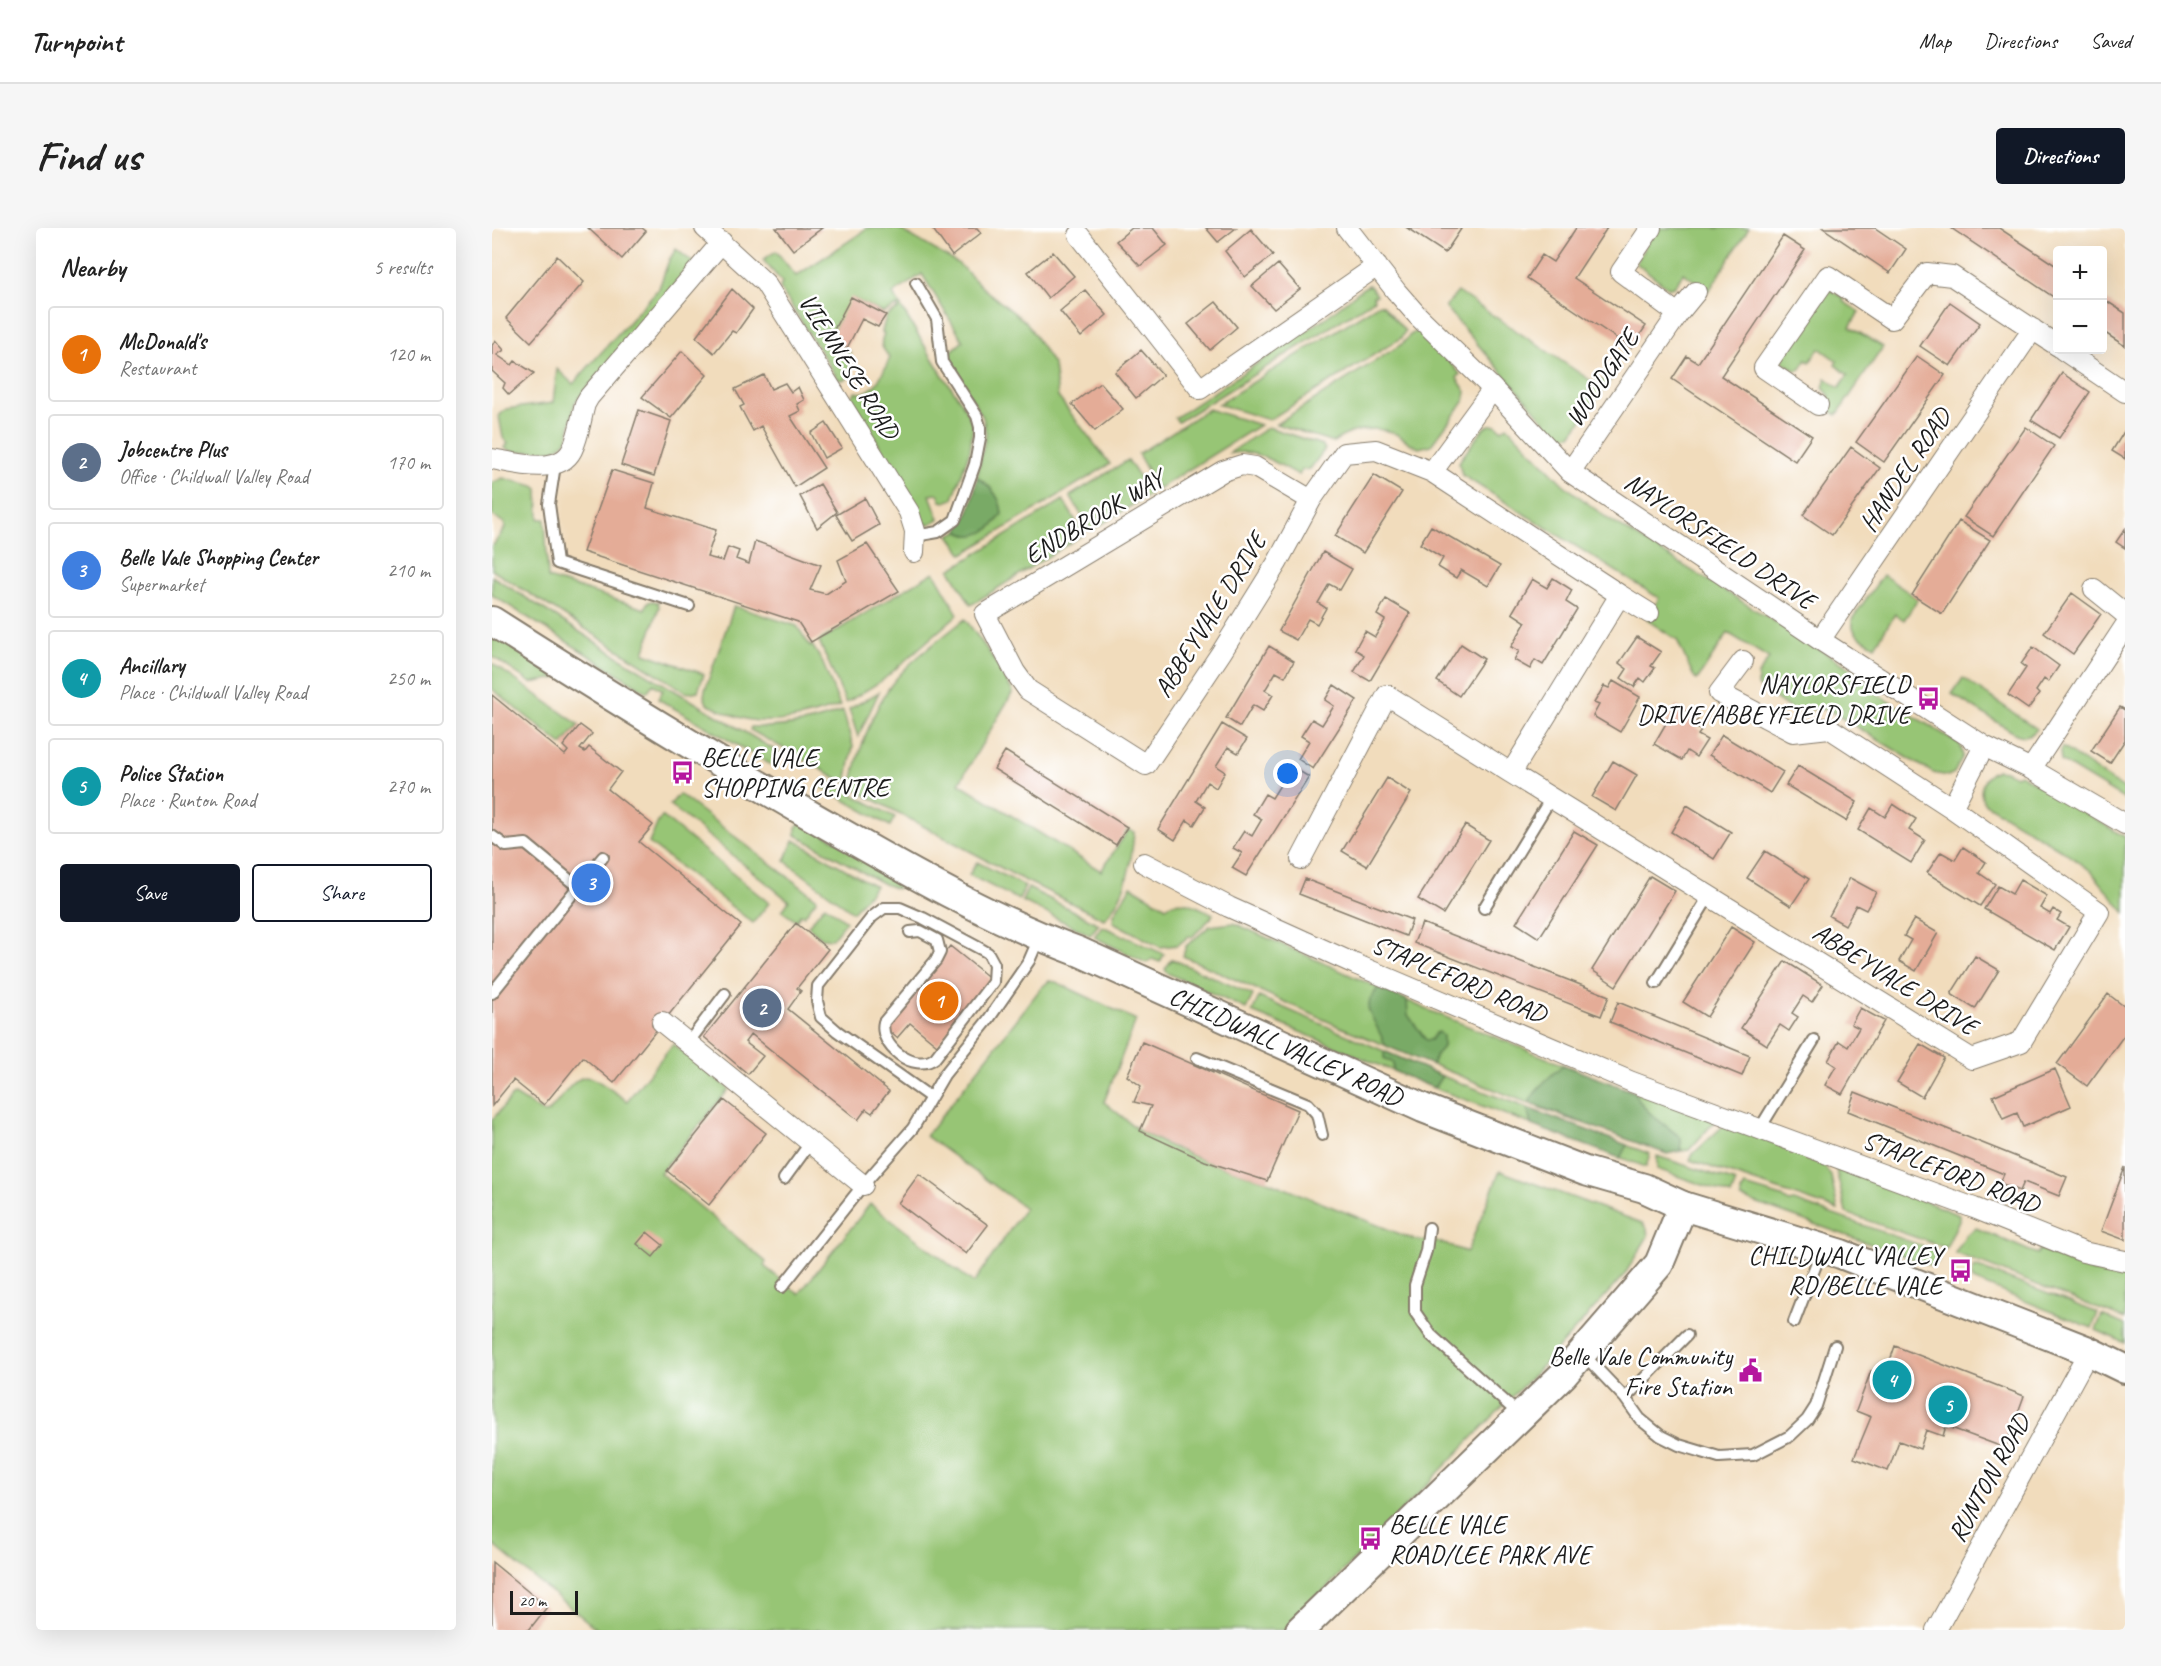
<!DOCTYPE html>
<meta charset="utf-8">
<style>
body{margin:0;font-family:Caveat,sans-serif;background:#f6f6f6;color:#222}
.controls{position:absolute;right:18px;top:18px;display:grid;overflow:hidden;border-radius:6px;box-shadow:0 6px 24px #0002}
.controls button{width:54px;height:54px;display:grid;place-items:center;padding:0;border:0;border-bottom:2px solid #e0e0e0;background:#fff;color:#222;font:30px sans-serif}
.scale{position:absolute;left:18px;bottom:15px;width:68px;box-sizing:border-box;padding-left:6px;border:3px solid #1c1c1c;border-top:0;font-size:16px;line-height:21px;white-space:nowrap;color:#1c1c1c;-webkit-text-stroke:4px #fff;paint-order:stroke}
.you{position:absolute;left:796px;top:546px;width:21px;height:21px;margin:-15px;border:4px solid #fff;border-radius:50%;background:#1a73e8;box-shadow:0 0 0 9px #1a73e833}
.badge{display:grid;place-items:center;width:39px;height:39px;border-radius:50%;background:#111827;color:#fff;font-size:20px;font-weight:700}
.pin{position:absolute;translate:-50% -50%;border:3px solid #fff;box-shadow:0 2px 6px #0006}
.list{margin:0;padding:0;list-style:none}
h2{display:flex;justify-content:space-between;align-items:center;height:78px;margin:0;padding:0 24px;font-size:26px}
h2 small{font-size:20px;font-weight:400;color:#767676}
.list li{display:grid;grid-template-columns:39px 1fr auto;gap:18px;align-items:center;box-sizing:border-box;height:96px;margin:0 12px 12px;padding:0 12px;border:2px solid #e0e0e0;border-radius:6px}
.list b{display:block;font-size:22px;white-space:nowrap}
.list p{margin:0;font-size:20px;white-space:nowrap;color:#767676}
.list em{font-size:20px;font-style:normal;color:#767676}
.actions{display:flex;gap:12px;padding:18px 24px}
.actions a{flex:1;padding:14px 0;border:2px solid #111827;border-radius:6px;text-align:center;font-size:21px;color:#111827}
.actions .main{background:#111827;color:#fff}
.map{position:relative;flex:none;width:1633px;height:1402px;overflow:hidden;border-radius:6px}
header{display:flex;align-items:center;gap:36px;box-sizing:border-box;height:84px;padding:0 30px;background:#fff;border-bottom:2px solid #e0e0e0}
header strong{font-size:28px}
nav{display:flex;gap:33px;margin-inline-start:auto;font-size:21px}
.intro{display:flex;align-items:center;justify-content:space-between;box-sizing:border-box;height:144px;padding:0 36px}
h1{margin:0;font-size:42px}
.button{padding:15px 27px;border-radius:6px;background:#111827;color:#fff;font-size:21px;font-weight:700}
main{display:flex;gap:36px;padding:0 36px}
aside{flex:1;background:#fff;border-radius:6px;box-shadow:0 6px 24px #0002}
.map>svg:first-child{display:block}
.green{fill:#97c574;stroke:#5a7048;stroke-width:1.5}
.forest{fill:#79aa66;stroke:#4a6341;stroke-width:1.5}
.building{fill:#e4ac97}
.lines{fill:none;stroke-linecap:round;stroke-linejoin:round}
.service-casing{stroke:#867c6c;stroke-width:14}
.minor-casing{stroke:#867c6c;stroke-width:22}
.secondary-casing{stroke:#867c6c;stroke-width:32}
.service{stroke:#fff;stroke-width:10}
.minor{stroke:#fff;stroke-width:20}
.secondary{stroke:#fff;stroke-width:28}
.labels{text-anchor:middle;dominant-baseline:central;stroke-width:5;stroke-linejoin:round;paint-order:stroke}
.street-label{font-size:26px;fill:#1c1c1c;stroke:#fff}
.poi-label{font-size:26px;fill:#1c1c1c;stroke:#fff;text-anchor:end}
</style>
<header>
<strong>Turnpoint</strong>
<nav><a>Map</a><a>Directions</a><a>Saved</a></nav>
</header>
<div class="intro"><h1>Find us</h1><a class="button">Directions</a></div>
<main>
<aside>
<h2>Nearby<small>5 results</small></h2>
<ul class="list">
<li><span class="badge" style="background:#e8710a">1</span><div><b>McDonald's</b><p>Restaurant</p></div><em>120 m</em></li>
<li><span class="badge" style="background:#5c6f8a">2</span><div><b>Jobcentre Plus</b><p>Office · Childwall Valley Road</p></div><em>170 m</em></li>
<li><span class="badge" style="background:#3f7fe0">3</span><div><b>Belle Vale Shopping Center</b><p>Supermarket</p></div><em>210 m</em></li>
<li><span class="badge" style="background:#0f9aa8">4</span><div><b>Ancillary</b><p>Place · Childwall Valley Road</p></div><em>250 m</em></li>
<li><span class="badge" style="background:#0f9aa8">5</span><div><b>Police Station</b><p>Place · Runton Road</p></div><em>270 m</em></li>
</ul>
<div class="actions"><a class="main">Save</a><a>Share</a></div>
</aside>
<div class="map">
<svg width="1633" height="1402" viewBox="0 0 1633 1402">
<rect width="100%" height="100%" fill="#fff"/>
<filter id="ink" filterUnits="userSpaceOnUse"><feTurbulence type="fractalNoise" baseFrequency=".0167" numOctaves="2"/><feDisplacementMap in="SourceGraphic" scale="12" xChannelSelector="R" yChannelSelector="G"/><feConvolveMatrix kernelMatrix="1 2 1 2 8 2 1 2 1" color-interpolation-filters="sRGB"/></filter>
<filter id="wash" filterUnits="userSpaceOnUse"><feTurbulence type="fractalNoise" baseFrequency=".008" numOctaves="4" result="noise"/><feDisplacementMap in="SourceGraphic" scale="24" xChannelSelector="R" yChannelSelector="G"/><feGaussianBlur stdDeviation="1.35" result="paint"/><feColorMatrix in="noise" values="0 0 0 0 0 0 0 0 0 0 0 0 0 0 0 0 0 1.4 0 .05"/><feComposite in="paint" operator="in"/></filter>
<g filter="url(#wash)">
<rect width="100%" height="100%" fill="#f1dcbc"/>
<path class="green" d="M374,0H406L467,36L492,61L535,95L562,138L566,169L618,236L471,326L457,307L466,303C488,316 498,296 509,280C505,266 497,257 485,249L494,206L491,189L454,128L471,113L430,46L401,66L450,146L470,175L481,197L478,222L461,271L453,274L449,273L446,266L438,267L447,291L436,297L431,294L422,274L359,171L363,164C383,169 390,145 398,130C392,122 386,117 392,106L390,104L394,88L407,81L406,78L391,85L360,70L337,111V113L358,124L357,149L350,152L346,151L288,60L290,54L271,32L284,23L304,48L366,7Z
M1163,0H1257L1217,63L1191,45L1182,59L1177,60L1144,35Z
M184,21L202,35L83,174L76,209L73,214L63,222L23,224L12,220L16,216L11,210L7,188L14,181L61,175L65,141L81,156L167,60L177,32Z
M877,57L885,67L881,68L882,72L686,194L683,190L832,91L871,60Z
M1338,62L1352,70L1351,73L1367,84L1358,99L1391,119L1345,187L1332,179L1338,168L1331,160L1334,150L1347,160L1356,147L1343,137L1345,133L1327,120L1318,134L1314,132L1309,141L1304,143L1290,134L1291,126L1335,63Z
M966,64L1101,154L1120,150L1079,207L1069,208L1057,198L953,79Z
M887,76L891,77L913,103L909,110L777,192L726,176Z
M930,100L968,146L965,150L974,164L972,174L939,217L927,220C919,217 913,211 906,207C883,196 861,201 841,214L784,196L910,116L918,107Z
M716,181L768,197L666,261L646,226Z
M997,197H1004L1010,202L1015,198L1071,256L1116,291L1384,456L1380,463L1468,516L1471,528L1462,545L1456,548L1441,545L1335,481L1300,482L1266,458V447L1277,430L1236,405L1205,452L1202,449L1185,412L1155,392L1167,370L970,247L967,235L969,231L991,201Z
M776,199L830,217L833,221L818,241L810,242L807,247C784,235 762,219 736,226Z
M636,232L658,266L599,303L578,268Z
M11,250L42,258L46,261L47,291H53L56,350L153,381L155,375L159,373L166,374L167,379L152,425L212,446L206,463L195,465L0,342V319L13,300L12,295L0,287V255Z
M571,272L592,306L479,377L458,342Z
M442,344L466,386L391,452L354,475L327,413Z
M1391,347L1426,371L1412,392L1403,386L1383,418C1371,411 1359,407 1360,391Z
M0,348L138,436L288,525V529L281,538L166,471L171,462L161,456L155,464L0,367Z
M242,378L305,398L318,418L320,417L330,433L348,478C317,488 282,499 250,490C238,487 226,481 215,476L212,468L213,462Z
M473,391L497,424L521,464L467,555L609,643L636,602L642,604C639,636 636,667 612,691L528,650L360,560C362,531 384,474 403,452C422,429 450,410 473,391Z
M0,405L65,450L39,455L0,428Z
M0,435L87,497L70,517L0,461Z
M1471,450L1545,501C1540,508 1532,509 1524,506L1460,466Z
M387,464L366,509L357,481Z
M351,483L361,518L354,555L258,502L259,499C291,500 321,495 351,483Z
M1570,519L1633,562V572L1569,533L1568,523Z
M1505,542L1513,543L1524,548L1528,546L1633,609V685L1599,643L1571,623L1492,575C1485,562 1492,547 1505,542Z
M332,551L403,589L398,598L328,558Z
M187,566L325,671L312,688L309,686L304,693L290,683L297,673L178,577Z
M170,588L277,675L261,695L157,615L166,594Z
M310,594L508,702L491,701L408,656L405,661L392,656L304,607V599Z
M302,612L383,658L361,684L293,633Z
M485,634L533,658L527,672L477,647Z
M639,658L674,679C690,668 706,679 721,686L719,690L700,709L697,708L686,717L668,719L621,694L622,686Z
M536,660L607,696L598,707L530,673Z
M333,677L354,693L340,711L330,710L316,698Z
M742,695L936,782L1109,852L1224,892L1197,922L1188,923L1077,891L993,858L846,798L691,728L694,718L718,698Z
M610,698L672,726L668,734L660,731L654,735L602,709Z
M680,731L761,767L754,781L675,745L673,741Z
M557,753L564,754L644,792L612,874L648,903L673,916L713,933L775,953L923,1012L947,1014L975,1024L1008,943L1150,995L1155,1001L1156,1008L1133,1046L1049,1139L794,1402H106L0,1316V892L20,868L23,867L52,885L57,884C94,839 88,840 135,873L181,816L237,861L168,945L274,1034L272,1038L307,1066L378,976L482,1055L533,980L434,908L549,760Z
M767,769L950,848L1158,926L1154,939L942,860L760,784Z
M1233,896L1328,932L1339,948L1346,982L1198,932L1201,926Z
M1165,928L1244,954L1239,967L1165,941Z
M1343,937L1467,987V992L1454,1020L1354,985Z
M1253,958L1290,969L1297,974L1302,973L1445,1023L1447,1031L1445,1035L1440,1038L1249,970V964Z
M1484,1000L1545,1026L1548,1021C1575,1033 1602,1049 1633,1048V1091L1463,1025L1474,1007Z
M1483,1038L1606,1085L1600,1100L1481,1052L1480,1046Z
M1610,1087L1633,1097V1115L1604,1102Z"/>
<path class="forest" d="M485,249C499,258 509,269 510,286C500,302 483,314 466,303C478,287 482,269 485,249Z
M886,760L915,772L916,787L934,812H939L944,805L947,804L951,808V819L944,827L940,837L894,818L876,781L878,771Z
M892,823L950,848L942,860L901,843V835L892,830Z
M1071,837L1142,864C1151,884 1173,896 1189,910V923L1175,926L1037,875C1045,859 1058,848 1071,837Z
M1035,880L1135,917L1128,930L1039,897Z"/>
<g id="blocks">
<path class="building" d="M96,0H150L154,3L130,31Z
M284,0H330L301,22Z
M440,0H485L489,5L460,28Z
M640,0H661L675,17L648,38L624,13Z
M714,0H744L726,14Z
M915,0H967L969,1L953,25Z
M1084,0H1115L1082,50L1154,98L1139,120L1035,50L1050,27L1061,34Z
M1331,0H1383L1414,21L1398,45Z
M1459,0H1507L1566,39V72Z
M759,1L781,27L753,49L733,23Z
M1291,8L1313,22L1229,148L1320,208L1303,233L1180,151L1195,128L1206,135Z
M561,24L582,48L556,70L536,44Z
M65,28L92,54L39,114L14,90Z
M786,36L808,61L782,81L760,58Z
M240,61L261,81L244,105L240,103L222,125L204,109Z
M593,62L615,87L589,109L568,83Z
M359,69L394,87L386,99L370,91L355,120L337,111Z
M1610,70L1633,85V118L1610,103Z
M724,74L745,99L718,122L696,96Z
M1458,74L1488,95L1458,138L1428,118Z
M4,113L12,122L5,127L20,137L23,133L42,145L17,167L11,160L13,155L0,143V117Z
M649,122L671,147L644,170L623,144Z
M190,123L215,147L179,190L150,169Z
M1425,128L1453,147L1392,234L1364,214Z
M1570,145L1598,164L1567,210L1539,192Z
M272,147L279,161L293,155L299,164L306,159L312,172L305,176L308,183L298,188L332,240L303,259L269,198L261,203L248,179L252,177L243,161Z
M608,155L631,181L603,203L580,176Z
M147,182L179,193L162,248L129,237Z
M334,195L350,220L332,230L319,205Z
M1534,199L1562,218L1501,308L1472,289Z
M1633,202V231L1620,223Z
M1359,219L1388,240L1340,307L1311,287Z
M120,242L162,255L155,280L224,302L215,329L231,333L236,319L247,323L244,331L257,336L263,313L329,337L318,362L334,366L354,353L346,332L375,316L407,363L319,414L306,394L91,324Z
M882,247L910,264L871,325L843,308Z
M328,256L345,284L325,300L308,268Z
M373,270L387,297L360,313L344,287Z
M1467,293L1498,312L1450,386L1420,367Z
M939,298L1008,338L996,358L969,342L964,350L946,339L951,330L928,316Z
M1633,301V320L1624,314Z
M831,324L860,341L848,362L837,356L826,375L834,380L825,396L816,391L804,412L787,403Z
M1061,350L1080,362L1074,374L1085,381L1051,437L1043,432L1038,441L1022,432L1027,423L1019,419L1034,394L1020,385L1040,351L1055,360Z
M1580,365L1609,386L1581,426L1552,405Z
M894,371L918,385L878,453L862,444L872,427L863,421L873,403L883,409L893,392L885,387Z
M1145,409L1169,424L1159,438L1163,440L1153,454L1148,450L1142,459L1129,450L1135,441L1127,435Z
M969,416L992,431L967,468L945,453Z
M777,418L802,433L793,449L784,444L773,462L781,467L771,483L761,477L748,499L734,490Z
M1541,419L1567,438L1556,454L1552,451L1544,463L1547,466L1536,481L1516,467L1534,440L1529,436Z
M1121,453L1148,469L1128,504L1101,488L1107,477L1102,475L1112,458L1117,460Z
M842,457L865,472L821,541L806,531L817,513L809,508L820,491L830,497L842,478L833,472Z
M0,467L73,527L76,523L71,518L88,497L100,506L88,521L93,524L97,519L129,544L116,561L161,597L147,614L249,697L122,855L91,829L52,877L21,852L0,878Z
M1184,478L1206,491L1202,498L1209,503L1206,507L1215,512L1204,529L1195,523L1190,532L1162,516Z
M1628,479L1633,482V512L1618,535L1599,523Z
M730,496L755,511L746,525L736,519L724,538L733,544L724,560L715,554L704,573L713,579L702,597L695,592L683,612L666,601Z
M1230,507L1291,544L1278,565L1217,527Z
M513,523L635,599L624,617L502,541Z
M1121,533L1145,547L1124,583L1100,569Z
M794,535L817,549L754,648L740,640L750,625L741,620L752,603L760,608L770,591L761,586L773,566L780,570L790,554L784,550Z
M1306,538L1365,574L1354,593L1294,557Z
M895,550L919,565L875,638L850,623Z
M1401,576L1424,591L1417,602L1433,612L1419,635L1366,602L1379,580L1393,589Z
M1195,577L1239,604L1222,631L1179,604Z
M973,597L997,612L951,686L926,671Z
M1082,603L1106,617L1047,710L1024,695Z
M1471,619L1494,634L1487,645L1503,656L1488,678L1435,645L1449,624L1463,632Z
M1273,623L1317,651L1299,678L1255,650Z
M1158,648L1183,663L1124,758L1100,742Z
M1358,650L1384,664L1374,682L1364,677L1353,697L1337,688Z
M813,651L920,692L914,708L807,666Z
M1528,652L1555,668L1548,680L1558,686L1561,681L1569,686L1565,692L1577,699L1563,722L1492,681L1506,658L1520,666Z
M1422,691L1446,705L1424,743L1407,733L1419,712L1412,708Z
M304,695L336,721L305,760L309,763L296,781L397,863L380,885L374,881L366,892L259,806L253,814L271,828L256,846L212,809Z
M930,695L1117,768L1109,788L922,715Z
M1239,699L1263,714L1215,789L1191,774Z
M458,718L499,751L445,817L418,795L405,810L392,799Z
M1483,728L1507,742L1483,781L1459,766Z
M1293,733L1331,757L1320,774L1311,768L1300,785L1306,789L1297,803L1288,797L1275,817L1249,800Z
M1616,766L1633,779V806L1595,858L1565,836Z
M1126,774L1258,828L1250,848L1118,794Z
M1368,780L1392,793L1350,866L1333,857L1344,838L1336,833L1347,813L1356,819L1367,800L1359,796Z
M650,814L806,882L775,953L713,933L648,903L659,878L642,874L649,858L635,848Z
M1428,816L1452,830L1430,869L1405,854Z
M1563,841L1579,878L1531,899L1525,885L1511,891L1501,868Z
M1363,864L1575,949L1567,968L1532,954L1528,963L1508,955L1512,946L1356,883Z
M232,872L274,905L217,977L175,943Z
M1633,939V1012L1609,1003Z
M427,946L496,997L474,1026L406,975Z
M155,1004L171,1017L161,1029L145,1016Z
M1403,1118L1532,1168L1513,1220L1454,1198L1451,1208L1434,1202L1428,1221L1407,1213L1396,1243L1362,1230L1379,1189L1364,1183L1379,1143L1393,1147Z
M0,1334L55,1379L37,1402H0Z"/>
</g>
</g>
<g filter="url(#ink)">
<use href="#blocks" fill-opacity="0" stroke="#867c6c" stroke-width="1.5"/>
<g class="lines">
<defs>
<path id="service" d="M63,237L57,276L65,335L197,378
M423,308L446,304L463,292L483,236L488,210V199L485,188L450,134L445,91L424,55
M0,608L14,618L34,616L86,659L0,765
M86,659L111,629
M992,680L1059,570
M418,704L428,703L445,712L448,724L444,732L392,794C386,817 422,846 443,830L501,754L502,736L496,725L489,721L431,690L408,680H392L380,689L326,758L325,773L329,789L345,803L438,869
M1164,755L1217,668
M196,815L233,766
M705,830L816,876L825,886L830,907
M1267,902L1322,812
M292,951L319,914
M937,1000L934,1023L923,1057V1084L939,1107L1029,1188
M290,1059L371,957L421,900L452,847L496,792L537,733L547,710
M1302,1094L1330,1021
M1090,1125L1133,1170L1195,1107
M1133,1170L1148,1191L1169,1208L1187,1217L1227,1229L1261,1227L1298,1208L1315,1192L1324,1178L1343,1118"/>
<path id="minor" d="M213,0L273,55L417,284L423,303L422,324
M855,0L904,63L925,87L1001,161L1078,244L1328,412L1492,518L1539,541L1633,596
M1159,0L1129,44L1186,86
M587,7L708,161L885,38
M1571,122L1633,164
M1001,161L940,244L1128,367L1019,545L1480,831L1529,814L1607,684L1460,580L1492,518
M1326,177L1272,140L1336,48L1400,91L1435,45L1460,48L1566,118
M0,231C23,235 67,248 80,222C87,208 89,190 93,176L97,169L230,14
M1078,244L1186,86L1204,64
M819,272L763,239L750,237L731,243L493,386L523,444L536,462L654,537L729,425L785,335L819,272L852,225L884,222L940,244
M1602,361L1633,386
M1128,367L1157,385
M1328,412L1541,101
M1251,433L1227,465L1301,504L1337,500L1460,580
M1539,541L1633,398
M809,631L895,467L1019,545
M652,635L737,679L863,736L1140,854L1482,980L1591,1024L1633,1033
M170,794L371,957
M1444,1402L1597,1123"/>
<g id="secondary">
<path id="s1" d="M0,393C116,467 233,539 353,607C428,650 506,694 588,724L931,880L1093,943L1152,960L1191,978L1349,1026L1594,1122L1633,1141"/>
<path d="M808,1402L1071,1147L1167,1036L1191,978"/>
</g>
</defs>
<use href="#service" class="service-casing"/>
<use href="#minor" class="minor-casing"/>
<use href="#secondary" class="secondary-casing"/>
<use href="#service" class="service"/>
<use href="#minor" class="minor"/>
<use href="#secondary" class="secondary"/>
</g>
</g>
<defs>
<symbol id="bus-bare" viewBox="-9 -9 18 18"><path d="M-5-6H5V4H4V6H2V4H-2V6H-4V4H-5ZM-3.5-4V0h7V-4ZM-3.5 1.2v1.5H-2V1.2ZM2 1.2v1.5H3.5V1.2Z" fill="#b5179e" stroke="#fff" stroke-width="2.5" paint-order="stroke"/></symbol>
<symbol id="civic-bare" viewBox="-9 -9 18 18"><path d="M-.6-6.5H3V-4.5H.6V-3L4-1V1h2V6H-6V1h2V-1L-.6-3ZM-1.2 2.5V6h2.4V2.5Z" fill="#b5179e" stroke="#fff" stroke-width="2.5" paint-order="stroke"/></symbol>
</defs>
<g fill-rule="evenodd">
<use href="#bus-bare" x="1420" y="454" width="33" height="33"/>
<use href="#bus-bare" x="174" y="528" width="33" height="33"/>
<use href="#bus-bare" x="1452" y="1026" width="33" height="33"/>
<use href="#civic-bare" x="1242" y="1126" width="33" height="33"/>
<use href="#bus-bare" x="862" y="1294" width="33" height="33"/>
</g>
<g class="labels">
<g class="street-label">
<text transform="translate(357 138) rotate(58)">VIENNESE ROAD</text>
<text transform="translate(1110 150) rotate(-56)">WOODGATE</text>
<text transform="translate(1413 242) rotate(-56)">HANDEL ROAD</text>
<text transform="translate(602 289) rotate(-31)">ENDBROOK WAY</text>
<text transform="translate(1228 313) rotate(34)">NAYLORSFIELD DRIVE</text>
<text transform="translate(718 387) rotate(-58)">ABBEYVALE DRIVE</text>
<text transform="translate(967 751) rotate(23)">STAPLEFORD ROAD</text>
<text transform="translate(1403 751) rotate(32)">ABBEYVALE DRIVE</text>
<text stroke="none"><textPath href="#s1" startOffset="902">CHILDWALL VALLEY ROAD</textPath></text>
<text transform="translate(1459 944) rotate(21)">STAPLEFORD ROAD</text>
<text transform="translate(1497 1250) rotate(-61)">RUNTON ROAD</text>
</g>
<g class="poi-label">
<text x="1418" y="456">NAYLORSFIELD<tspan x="1418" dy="30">DRIVE/ABBEYFIELD DRIVE</tspan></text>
<text x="209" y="529" text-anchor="start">BELLE VALE<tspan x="209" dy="30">SHOPPING CENTRE</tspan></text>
<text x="1450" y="1027">CHILDWALL VALLEY<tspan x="1450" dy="30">RD/BELLE VALE</tspan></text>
<text x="1240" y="1128">Belle Vale Community<tspan x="1240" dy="30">Fire Station</tspan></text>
<text x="897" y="1296" text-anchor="start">BELLE VALE<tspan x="897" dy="30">ROAD/LEE PARK AVE</tspan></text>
</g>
</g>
</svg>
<div class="controls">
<button>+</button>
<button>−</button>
</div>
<div class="scale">20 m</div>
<div class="you"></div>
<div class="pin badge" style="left:447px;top:773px;background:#e8710a">1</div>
<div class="pin badge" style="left:270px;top:780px;background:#5c6f8a">2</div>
<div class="pin badge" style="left:99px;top:655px;background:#3f7fe0">3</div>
<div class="pin badge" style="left:1400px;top:1152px;background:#0f9aa8">4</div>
<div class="pin badge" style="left:1456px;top:1177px;background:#0f9aa8">5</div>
</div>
</main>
